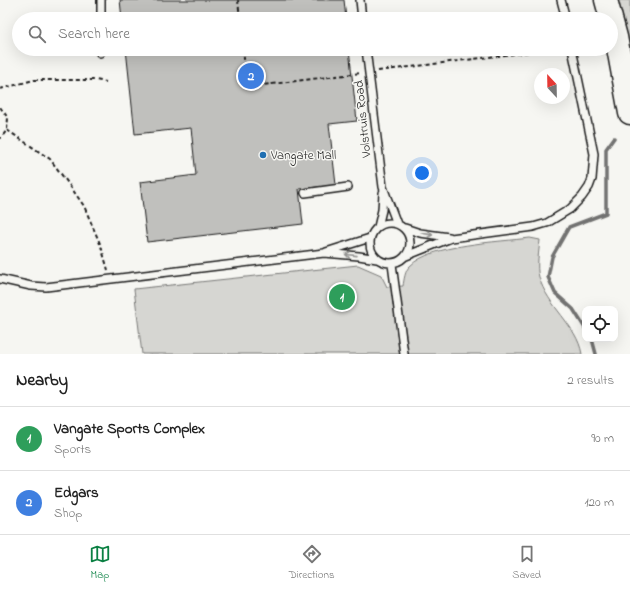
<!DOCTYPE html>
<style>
body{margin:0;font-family:"Indie Flower",sans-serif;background:#f2f2f2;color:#222}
.controls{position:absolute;right:12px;bottom:12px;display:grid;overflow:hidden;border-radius:8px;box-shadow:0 4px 16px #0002}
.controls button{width:36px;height:36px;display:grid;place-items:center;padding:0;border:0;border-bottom:1px solid #e0e0e0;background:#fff;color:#222;font:20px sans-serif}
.compass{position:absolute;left:534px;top:68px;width:36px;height:36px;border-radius:50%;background:#fff;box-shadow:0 4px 16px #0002;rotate:338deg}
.you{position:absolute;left:422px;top:173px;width:14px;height:14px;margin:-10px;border:3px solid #fff;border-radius:50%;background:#1a73e8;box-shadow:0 0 0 6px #1a73e833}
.badge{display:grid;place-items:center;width:26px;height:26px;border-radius:50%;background:#0b8043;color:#fff;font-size:13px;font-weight:700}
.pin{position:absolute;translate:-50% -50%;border:2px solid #fff;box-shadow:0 1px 4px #0006}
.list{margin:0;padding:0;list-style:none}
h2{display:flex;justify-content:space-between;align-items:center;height:52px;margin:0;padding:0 16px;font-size:17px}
h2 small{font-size:13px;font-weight:400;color:#767676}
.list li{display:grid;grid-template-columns:26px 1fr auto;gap:12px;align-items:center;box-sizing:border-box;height:64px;padding:0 16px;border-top:1px solid #e0e0e0}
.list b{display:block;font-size:15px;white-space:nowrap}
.list p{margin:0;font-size:13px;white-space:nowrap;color:#767676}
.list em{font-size:13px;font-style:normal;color:#767676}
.icon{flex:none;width:22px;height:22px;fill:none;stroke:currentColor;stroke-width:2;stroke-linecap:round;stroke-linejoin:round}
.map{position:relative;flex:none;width:630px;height:354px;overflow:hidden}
.search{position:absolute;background:#fff;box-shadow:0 4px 16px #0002;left:12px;right:12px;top:12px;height:44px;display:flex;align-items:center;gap:10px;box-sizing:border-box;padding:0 14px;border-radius:22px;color:#767676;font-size:15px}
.sheet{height:180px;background:#fff}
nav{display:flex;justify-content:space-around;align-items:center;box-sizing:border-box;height:56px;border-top:1px solid #e0e0e0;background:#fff;font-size:11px;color:#767676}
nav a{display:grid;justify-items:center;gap:2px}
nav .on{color:#0b8043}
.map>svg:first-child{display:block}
.green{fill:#d6d6d2;stroke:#797977}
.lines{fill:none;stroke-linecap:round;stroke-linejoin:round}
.stream{stroke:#727271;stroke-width:3.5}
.building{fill:#c0c0bd;stroke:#1c1c1c}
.service-casing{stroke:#1c1c1c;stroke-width:10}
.trunk-casing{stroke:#1c1c1c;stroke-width:25}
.path{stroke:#1c1c1c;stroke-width:2;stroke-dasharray:4 3;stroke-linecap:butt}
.service{stroke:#f6f6f2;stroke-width:7}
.trunk{stroke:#f6f6f2;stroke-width:22}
.oneway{stroke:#949492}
.poi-dot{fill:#1f6fb2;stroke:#f6f6f2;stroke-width:1.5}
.labels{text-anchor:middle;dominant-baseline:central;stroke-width:3;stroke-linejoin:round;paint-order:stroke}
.street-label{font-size:13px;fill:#1c1c1c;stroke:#f6f6f2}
.poi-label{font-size:13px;fill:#1c1c1c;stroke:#f6f6f2;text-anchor:start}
</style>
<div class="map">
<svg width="630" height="354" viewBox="0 0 630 354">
<rect width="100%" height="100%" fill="#f6f6f2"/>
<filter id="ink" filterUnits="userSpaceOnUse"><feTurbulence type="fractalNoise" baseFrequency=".025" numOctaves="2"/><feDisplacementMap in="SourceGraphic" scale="8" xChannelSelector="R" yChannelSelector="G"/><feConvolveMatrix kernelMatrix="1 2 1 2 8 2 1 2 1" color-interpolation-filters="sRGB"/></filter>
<g filter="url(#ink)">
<path class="green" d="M616,0H630V63Z
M530,238L540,240C539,251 536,267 539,277C547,306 577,325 582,354H142L134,289L358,265L381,275L387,287L403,286C404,280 405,270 410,266C431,244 499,242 530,238Z"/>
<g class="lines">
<path class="stream" d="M585,328L573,309L555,293L548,277L552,257L569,227L606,213V149L614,138
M592,339L596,354"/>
</g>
<path class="building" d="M120,0H344L346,19H122Z
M126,49H349L357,121L329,124L336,185L299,189L303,224L147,242L140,182L196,175L191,128L135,134Z"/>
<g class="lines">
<defs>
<path id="service" d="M360,0L362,19
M561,0L566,19
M101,19V0
M366,49L383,187L397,224
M100,53V49
M305,193L348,187
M370 243a20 20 0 1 1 40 0a20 20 0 1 1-40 0Z
M378,227L382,210L383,193
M405,228L420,233L449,237
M326,252L370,238
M406,256L451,238L533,227L547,223L570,209L582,197L589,187L592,179L594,154L572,49
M392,264L404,354
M0,279L31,286L46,287L324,253L359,256L377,259"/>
<path id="trunk" d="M606,0L616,37L630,113"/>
</defs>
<use href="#service" class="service-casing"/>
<use href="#trunk" class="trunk-casing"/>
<path class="path" d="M238,0L240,19
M224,19L240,16
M243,49L247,87L361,73
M378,71L554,49
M0,89L34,80H96L106,82
M0,107L8,118L7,130L0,139
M7,130L50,159L70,186L84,206L101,246L108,270"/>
<use href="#service" class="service"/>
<use href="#trunk" class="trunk"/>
</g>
<defs><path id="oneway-shaft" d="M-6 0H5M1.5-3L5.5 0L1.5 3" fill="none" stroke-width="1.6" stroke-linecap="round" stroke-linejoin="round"/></defs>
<g class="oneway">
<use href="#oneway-shaft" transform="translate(427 234) rotate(10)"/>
<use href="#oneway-shaft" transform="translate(351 255) rotate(-174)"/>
</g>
</g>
<circle class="poi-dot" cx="263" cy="155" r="4"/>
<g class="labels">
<g class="street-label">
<text transform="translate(363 119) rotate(-96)">Volstruis Road</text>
</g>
<g class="poi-label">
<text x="271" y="155">Vangate Mall</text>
</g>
</g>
</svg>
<div class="controls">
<button><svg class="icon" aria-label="locate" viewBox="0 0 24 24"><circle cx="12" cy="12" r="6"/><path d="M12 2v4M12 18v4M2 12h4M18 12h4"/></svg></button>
</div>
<svg class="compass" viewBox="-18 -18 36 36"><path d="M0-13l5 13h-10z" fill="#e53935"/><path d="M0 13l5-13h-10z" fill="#767676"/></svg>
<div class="you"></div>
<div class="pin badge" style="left:342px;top:297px;background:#2e9e5b">1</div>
<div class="pin badge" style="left:251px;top:76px;background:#3f7fe0">2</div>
<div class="search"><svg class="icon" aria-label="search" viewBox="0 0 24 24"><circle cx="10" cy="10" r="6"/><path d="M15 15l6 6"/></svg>Search here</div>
</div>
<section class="sheet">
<h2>Nearby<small>2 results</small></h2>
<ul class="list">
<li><span class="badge" style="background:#2e9e5b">1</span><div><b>Vangate Sports Complex</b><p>Sports</p></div><em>90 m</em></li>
<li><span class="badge" style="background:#3f7fe0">2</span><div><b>Edgars</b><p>Shop</p></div><em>120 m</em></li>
</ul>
</section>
<nav>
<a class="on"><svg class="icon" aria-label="map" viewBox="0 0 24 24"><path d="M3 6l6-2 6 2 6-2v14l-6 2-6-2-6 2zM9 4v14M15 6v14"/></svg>Map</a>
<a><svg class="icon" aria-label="directions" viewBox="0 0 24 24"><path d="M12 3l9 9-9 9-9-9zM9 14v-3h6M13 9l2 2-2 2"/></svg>Directions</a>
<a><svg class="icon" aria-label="saved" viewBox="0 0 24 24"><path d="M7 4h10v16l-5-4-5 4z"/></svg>Saved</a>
</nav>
